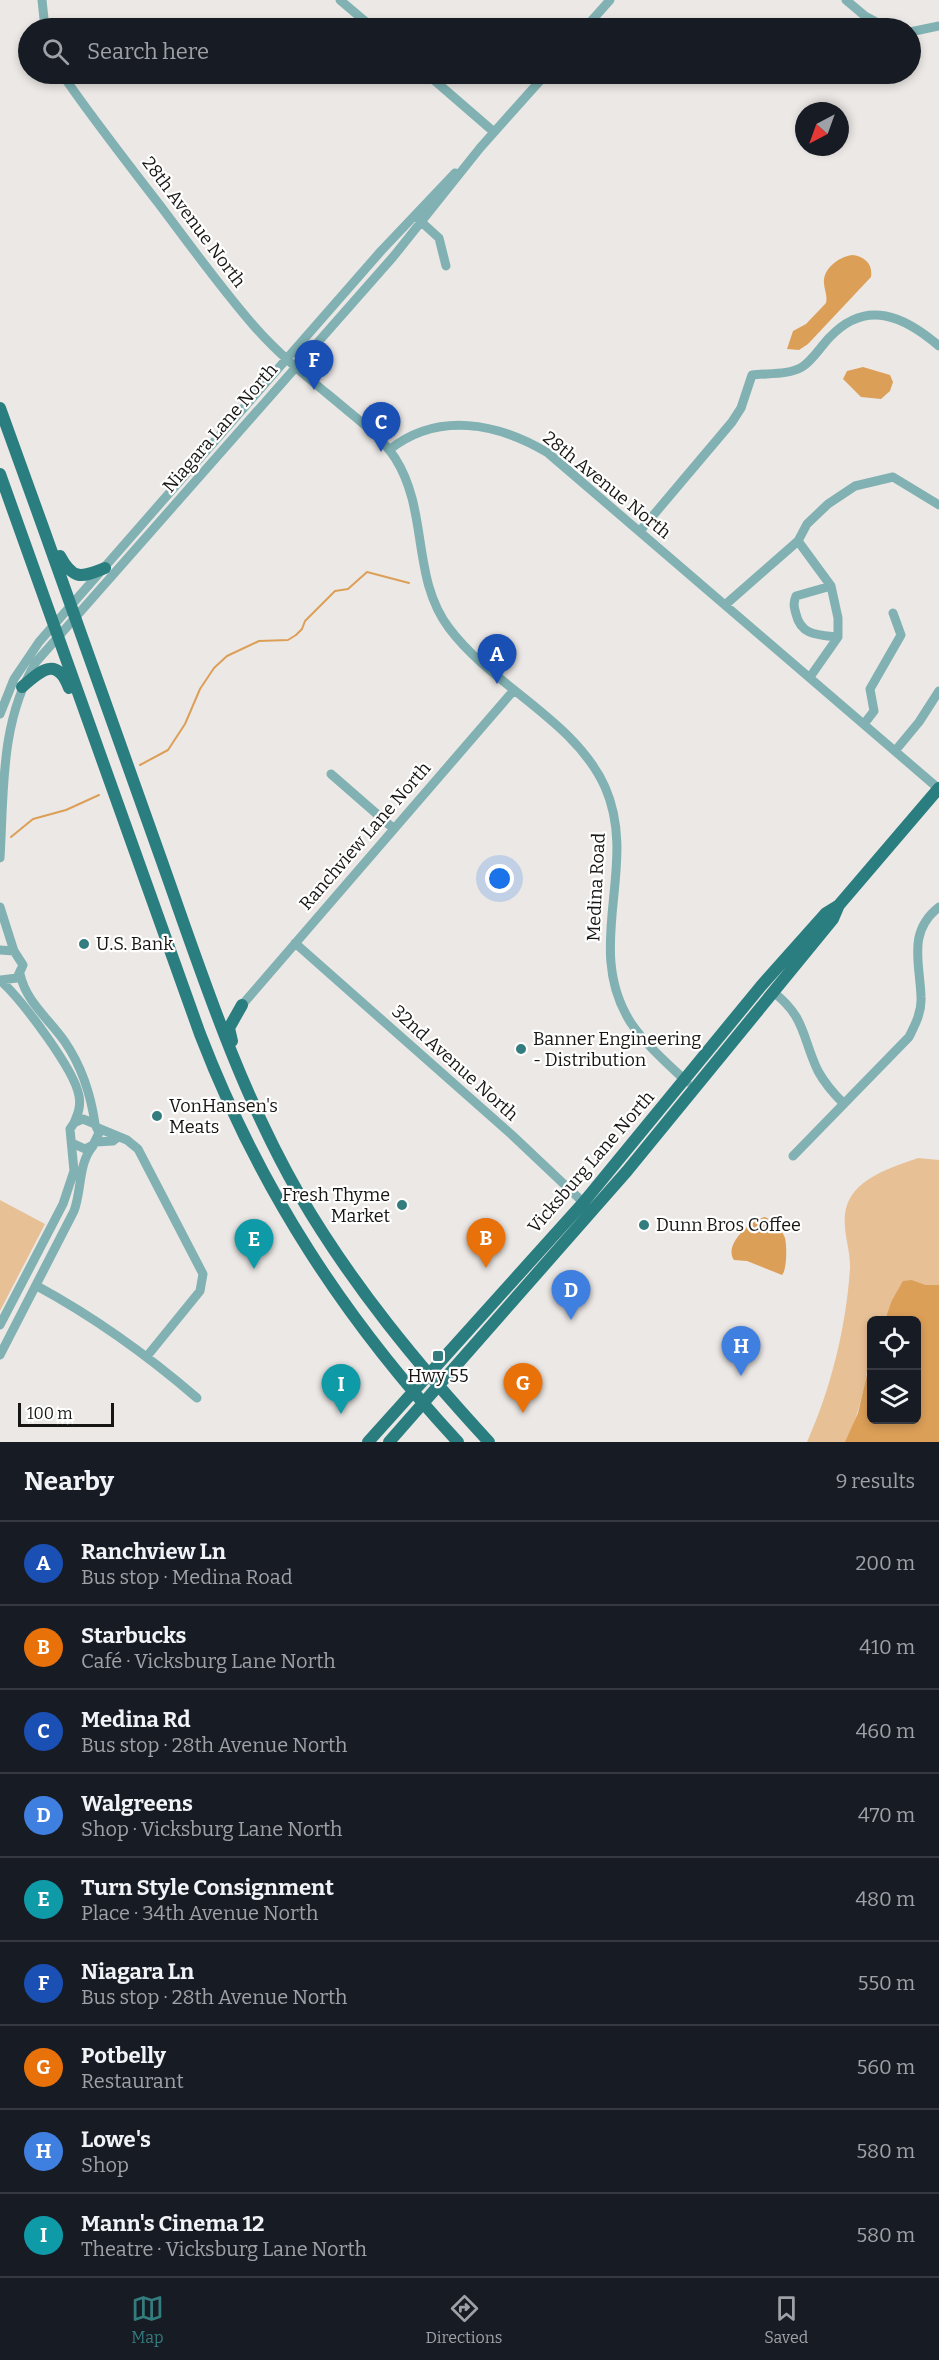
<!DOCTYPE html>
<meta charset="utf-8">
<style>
body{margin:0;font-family:Bitter,serif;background:#20242c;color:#f1f3f6}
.controls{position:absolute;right:18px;bottom:18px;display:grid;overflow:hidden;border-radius:9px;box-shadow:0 3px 9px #0003}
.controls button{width:54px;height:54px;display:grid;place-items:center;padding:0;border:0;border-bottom:2px solid #363941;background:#171b24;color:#f1f3f6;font:30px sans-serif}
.compass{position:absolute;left:795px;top:102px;width:54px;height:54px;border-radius:50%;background:#171b24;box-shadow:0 3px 9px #0003;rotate:221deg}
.scale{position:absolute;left:18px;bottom:15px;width:96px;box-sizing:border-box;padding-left:6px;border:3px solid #171614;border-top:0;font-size:16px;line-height:21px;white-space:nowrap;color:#171614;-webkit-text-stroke:4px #fff;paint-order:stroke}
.you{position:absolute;left:500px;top:879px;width:21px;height:21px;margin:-15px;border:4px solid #fff;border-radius:50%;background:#1a73e8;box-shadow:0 0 0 9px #1a73e833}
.badge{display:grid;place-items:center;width:39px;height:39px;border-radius:50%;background:#347d7f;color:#fff;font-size:20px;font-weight:700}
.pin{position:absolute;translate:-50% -50px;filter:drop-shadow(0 2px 3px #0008)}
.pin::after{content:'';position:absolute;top:32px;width:21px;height:18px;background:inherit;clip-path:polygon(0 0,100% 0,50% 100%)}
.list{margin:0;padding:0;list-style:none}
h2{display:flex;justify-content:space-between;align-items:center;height:78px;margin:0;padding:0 24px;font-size:26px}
h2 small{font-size:20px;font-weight:400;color:#9ea1a6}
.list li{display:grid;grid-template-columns:39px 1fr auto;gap:18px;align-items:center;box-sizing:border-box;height:84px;padding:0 24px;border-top:2px solid #363941}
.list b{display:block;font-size:22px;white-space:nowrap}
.list p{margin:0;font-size:20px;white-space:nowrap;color:#9ea1a6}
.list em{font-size:20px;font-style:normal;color:#9ea1a6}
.icon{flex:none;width:33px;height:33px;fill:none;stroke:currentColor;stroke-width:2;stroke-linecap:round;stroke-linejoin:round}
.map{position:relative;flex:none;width:939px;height:1442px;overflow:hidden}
.search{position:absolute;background:#171b24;box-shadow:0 3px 9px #0003;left:18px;right:18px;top:18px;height:66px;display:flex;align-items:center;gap:15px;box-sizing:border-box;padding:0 21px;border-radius:33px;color:#9ea1a6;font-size:22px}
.sheet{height:834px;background:#171b24}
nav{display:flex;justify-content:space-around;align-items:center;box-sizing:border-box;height:84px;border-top:2px solid #363941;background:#171b24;font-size:16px;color:#9ea1a6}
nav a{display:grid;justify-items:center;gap:3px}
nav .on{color:#347d7f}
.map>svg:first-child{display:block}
.green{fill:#e7c096}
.water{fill:#dc9f58}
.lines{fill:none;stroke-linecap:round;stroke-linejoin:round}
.stream{stroke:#dc9f58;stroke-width:2}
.minor{stroke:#81b1b2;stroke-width:9}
.major{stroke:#2b7e7f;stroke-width:12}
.poi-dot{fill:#347d7f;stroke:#fff;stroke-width:2}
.labels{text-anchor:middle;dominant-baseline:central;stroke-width:4.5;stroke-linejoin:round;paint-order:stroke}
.street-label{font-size:18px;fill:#171614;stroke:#fff}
.poi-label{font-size:18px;fill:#171614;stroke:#fff;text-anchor:start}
</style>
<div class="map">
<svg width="939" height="1442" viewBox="0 0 939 1442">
<rect width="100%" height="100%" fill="#ece8e5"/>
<path class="green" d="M918,1158L939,1160V1285H926L912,1280L891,1302L885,1320H872C871,1362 863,1401 848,1440L845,1442H807C831,1389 846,1327 850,1269C851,1248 840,1226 847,1205C857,1177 893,1167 918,1158Z
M0,1200L45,1224L0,1311Z"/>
<path class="water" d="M853,255C865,257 873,264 871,277L808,344L799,350L787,349L793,331L806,324L826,303C828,294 823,288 824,279C826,266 841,256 853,255Z
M863,367L890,375L893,382L890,391L881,399L861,397L843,379L847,371Z
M765,1217C772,1220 782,1229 785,1238C787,1246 787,1270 782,1275L747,1261L734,1260C723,1245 751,1220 765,1217Z
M912,1280L926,1285H939V1442H845L858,1413L871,1357L872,1420H916V1320H885L891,1302L903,1281Z"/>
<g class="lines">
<path class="stream" d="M140,765L168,750L185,724L200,689L214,668L227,656L259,641L288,640L296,635L302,629L305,621L335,591L348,589L367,572L409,583
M11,837L33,819L66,810L99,795"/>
<path class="minor" d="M42,0L45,28
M340,0L373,28
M846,0L865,16L887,28
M585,28L610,0
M910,32L939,26
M62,74C92,118 126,161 159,204C190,245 220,287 254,326C280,356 312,381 342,406C361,422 381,437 395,458C429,511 411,578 449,628C492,686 575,720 605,787C640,866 582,947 631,1023C646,1045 668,1064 687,1082
M427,74L494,132
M417,218L439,238L446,266
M389,450C438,411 498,423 548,453L939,789
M640,531L732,422L741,408L752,375C767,373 789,375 802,367C813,360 821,346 830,337C867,298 905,317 939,346
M798,541L831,586L838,618V637L810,677
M831,586L796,596C793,603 794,607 796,614C801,636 819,635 838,637
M725,605L798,541L807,524L828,504L855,486L893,477L939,505
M0,714L14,679L39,642L381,251L455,173
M864,724L874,711L870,689L901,635L893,613
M895,751L919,722L939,691
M331,774L394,829
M0,858C4,790 0,721 36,662L393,257L480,148L546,74
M0,907L14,951
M295,943L512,1135L586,1205
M0,950L14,951L23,965L17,978L1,980
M20,974C26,1002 49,1019 65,1042C82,1067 91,1096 95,1124
M1,981C21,999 75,1070 79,1096C81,1106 78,1114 74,1123
M773,992C806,1017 802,1038 818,1071C825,1084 834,1094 844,1104
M242,1005L514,690
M98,1128L127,1140L138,1149L203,1274L200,1291L148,1355
M96,1142L113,1141L118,1137
M793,1156L909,1037C915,1025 922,1012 921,997C920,963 907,932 939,907
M37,1286C96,1318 146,1354 197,1398
M0,1325L63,1204L74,1171L70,1129L74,1123L83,1119L95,1124L99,1133L93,1145L85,1149L72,1143
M0,1355L74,1211C82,1190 78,1163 93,1146"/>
<path class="major" d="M0,408C54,557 107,706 160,856C201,971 238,1088 299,1194C352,1285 418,1365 489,1442
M0,474L200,1034C260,1190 345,1320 458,1442
M60,556C73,580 81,578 105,568
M22,687C41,670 57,656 69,688
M232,1041L229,1028L242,1005
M368,1442L583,1203L761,986L826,913L839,905
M389,1442L627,1171L833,919L839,905L939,788"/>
</g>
<g class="poi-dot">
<circle cx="84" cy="944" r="6"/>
<circle cx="521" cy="1049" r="6"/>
<circle cx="157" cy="1116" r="6"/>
<circle cx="402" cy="1205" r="6"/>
<circle cx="644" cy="1225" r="6"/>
<rect x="432" y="1350" width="12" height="12" rx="3"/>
</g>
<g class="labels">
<g class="street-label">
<text transform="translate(194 222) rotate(53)">28th Avenue North</text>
<text transform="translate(220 428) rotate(-49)">Niagara Lane North</text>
<text transform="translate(607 485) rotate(39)">28th Avenue North</text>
<text transform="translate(365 836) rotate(-49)">Ranchview Lane North</text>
<text transform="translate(596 887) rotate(-87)">Medina Road</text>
<text transform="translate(455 1063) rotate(42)">32nd Avenue North</text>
<text transform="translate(591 1162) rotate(-49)">Vicksburg Lane North</text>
</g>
<g class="poi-label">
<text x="96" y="944">U.S. Bank</text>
<text x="533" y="1039">Banner Engineering<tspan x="533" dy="21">- Distribution</tspan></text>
<text x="169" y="1106">VonHansen's<tspan x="169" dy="21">Meats</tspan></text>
<text x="390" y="1195" text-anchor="end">Fresh Thyme<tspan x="390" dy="21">Market</tspan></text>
<text x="656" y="1225">Dunn Bros Coffee</text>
<text x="438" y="1376" text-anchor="middle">Hwy 55</text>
</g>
</g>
</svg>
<div class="controls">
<button><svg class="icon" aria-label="locate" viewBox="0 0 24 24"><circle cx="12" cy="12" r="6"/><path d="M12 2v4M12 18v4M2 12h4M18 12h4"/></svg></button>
<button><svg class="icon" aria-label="layers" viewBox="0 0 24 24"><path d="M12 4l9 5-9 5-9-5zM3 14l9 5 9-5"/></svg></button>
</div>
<svg class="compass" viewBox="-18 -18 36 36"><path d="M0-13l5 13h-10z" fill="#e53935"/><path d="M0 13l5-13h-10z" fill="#9ea1a6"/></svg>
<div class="scale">100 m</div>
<div class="you"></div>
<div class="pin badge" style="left:497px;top:684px;background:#1a4fb4">A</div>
<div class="pin badge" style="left:486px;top:1268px;background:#e8710a">B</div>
<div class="pin badge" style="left:381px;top:452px;background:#1a4fb4">C</div>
<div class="pin badge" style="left:571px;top:1320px;background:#3f7fe0">D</div>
<div class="pin badge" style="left:254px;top:1269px;background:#0f9aa8">E</div>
<div class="pin badge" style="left:314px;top:390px;background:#1a4fb4">F</div>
<div class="pin badge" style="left:523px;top:1413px;background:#e8710a">G</div>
<div class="pin badge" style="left:741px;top:1376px;background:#3f7fe0">H</div>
<div class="pin badge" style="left:341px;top:1414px;background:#0f9aa8">I</div>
<div class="search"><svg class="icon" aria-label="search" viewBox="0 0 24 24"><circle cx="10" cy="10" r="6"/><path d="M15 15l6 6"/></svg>Search here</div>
</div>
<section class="sheet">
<h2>Nearby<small>9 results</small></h2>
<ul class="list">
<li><span class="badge" style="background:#1a4fb4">A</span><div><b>Ranchview Ln</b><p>Bus stop · Medina Road</p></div><em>200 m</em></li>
<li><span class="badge" style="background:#e8710a">B</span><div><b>Starbucks</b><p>Café · Vicksburg Lane North</p></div><em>410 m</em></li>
<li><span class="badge" style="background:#1a4fb4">C</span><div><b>Medina Rd</b><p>Bus stop · 28th Avenue North</p></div><em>460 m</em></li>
<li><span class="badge" style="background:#3f7fe0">D</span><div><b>Walgreens</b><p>Shop · Vicksburg Lane North</p></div><em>470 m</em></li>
<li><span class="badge" style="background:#0f9aa8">E</span><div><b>Turn Style Consignment</b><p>Place · 34th Avenue North</p></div><em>480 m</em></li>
<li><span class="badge" style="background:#1a4fb4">F</span><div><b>Niagara Ln</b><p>Bus stop · 28th Avenue North</p></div><em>550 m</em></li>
<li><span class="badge" style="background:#e8710a">G</span><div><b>Potbelly</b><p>Restaurant</p></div><em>560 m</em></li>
<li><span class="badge" style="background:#3f7fe0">H</span><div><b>Lowe's</b><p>Shop</p></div><em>580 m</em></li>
<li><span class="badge" style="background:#0f9aa8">I</span><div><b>Mann's Cinema 12</b><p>Theatre · Vicksburg Lane North</p></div><em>580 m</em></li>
</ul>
</section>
<nav>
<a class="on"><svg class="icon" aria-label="map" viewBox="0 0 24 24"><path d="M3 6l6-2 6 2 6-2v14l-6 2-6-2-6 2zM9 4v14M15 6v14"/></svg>Map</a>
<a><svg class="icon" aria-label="directions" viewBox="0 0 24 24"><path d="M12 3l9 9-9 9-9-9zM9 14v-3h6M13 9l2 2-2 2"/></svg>Directions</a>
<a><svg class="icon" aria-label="saved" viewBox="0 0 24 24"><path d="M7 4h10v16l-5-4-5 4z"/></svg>Saved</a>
</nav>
